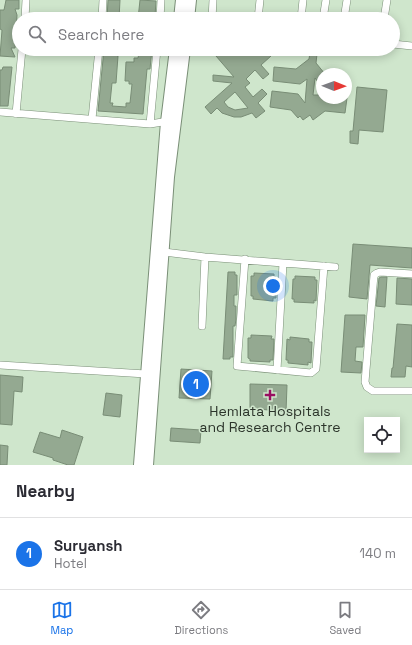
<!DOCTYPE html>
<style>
body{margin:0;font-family:"Space Grotesk",sans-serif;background:#f7f7f7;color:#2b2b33}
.controls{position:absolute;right:12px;bottom:12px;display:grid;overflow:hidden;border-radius:0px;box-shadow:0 2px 10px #0003}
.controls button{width:36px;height:36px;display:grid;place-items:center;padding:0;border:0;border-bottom:1px solid #e1e1e2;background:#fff;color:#2b2b33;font:20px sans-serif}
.compass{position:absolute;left:316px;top:68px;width:36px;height:36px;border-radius:50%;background:#fff;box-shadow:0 2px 10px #0003;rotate:91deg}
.you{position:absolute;left:273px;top:286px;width:14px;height:14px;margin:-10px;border:3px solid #fff;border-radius:50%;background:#1a73e8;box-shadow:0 0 0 6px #1a73e833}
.badge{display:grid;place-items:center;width:26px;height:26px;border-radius:50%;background:#1a73e8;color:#fff;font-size:13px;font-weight:700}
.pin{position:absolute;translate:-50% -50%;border:2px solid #fff;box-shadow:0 1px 4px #0006}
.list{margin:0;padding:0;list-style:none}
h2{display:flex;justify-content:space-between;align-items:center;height:52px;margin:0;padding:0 16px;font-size:17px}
h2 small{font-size:13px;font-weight:400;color:#7c7c81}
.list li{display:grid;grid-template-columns:26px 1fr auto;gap:12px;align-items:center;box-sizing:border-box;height:72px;padding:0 16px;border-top:1px solid #e1e1e2}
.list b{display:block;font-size:15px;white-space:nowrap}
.list p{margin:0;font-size:13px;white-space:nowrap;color:#7c7c81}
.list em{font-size:13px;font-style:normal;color:#7c7c81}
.icon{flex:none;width:22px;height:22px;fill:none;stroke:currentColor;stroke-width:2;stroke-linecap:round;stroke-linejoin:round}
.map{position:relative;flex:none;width:412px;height:465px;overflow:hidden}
.search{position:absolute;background:#fff;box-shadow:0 2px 10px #0003;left:12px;right:12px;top:12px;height:44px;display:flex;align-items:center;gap:10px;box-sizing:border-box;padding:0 14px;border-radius:22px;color:#7c7c81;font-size:15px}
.sheet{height:124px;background:#fff}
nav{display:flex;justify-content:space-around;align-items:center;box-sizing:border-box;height:56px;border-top:1px solid #e1e1e2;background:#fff;font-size:11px;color:#7c7c81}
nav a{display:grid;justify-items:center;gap:2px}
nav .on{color:#1a73e8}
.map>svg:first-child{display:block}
.building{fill:#94a991;stroke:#798d76;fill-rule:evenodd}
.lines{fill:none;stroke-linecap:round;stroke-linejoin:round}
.street-casing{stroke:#7a8f77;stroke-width:8}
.secondary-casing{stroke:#7a8f77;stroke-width:12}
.street{stroke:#fff;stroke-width:7}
.secondary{stroke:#fff;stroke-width:10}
.poi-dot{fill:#980d61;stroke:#cfe6cc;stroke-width:1.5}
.labels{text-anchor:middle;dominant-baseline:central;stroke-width:3;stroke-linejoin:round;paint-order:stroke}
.poi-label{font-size:14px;fill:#2c352b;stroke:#cfe6cc}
</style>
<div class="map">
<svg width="412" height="465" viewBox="0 0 412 465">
<rect width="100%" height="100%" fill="#cfe6cc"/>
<path class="building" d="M6,0H19V9H15L17,15L15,48H11L15,57L0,56L2,30L0,29V10H4Z
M108,0H120L119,19H107Z
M140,0L156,1L155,16H151V18L148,19H138Z
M104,49H116L117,56H118L116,83H112L110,103H113L112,106L126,107V103H130L132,84H129V81H125L126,62H134V58H138L140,49H152L150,69H147L143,114L98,111Z
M210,49H254L260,52L264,49L271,56L261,65L269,74L263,79L255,70L246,79L250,83L245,87L253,97L262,89L267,94L258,103L265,111L256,118L252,113L241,117H234L222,113L217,108L211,114L205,107L232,83L213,81V75L234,77ZM235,92L248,108L235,110L228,107L224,102Z
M310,53L317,54L316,63L325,74H322V87L315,78L313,95H322V98H347L345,113L325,111L313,120L310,115L303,120L300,116L298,118L291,110L270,107L272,91L298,94L305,103L307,79L300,84L273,81L274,67L296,69L309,59Z
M3,67H12L8,106H0V70H2Z
M357,87L387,90L383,132L359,130L358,144L350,143V131H353Z
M353,244L412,248V268L370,265L367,299L349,297Z
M228,272H235V275H237V295H234V306H236V319L235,326H233V357H230V359H223Z
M254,273L274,274V277H276V298H273V301L253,299V296H251V276H254Z
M295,276L315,277V280H317L316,301L314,300V303L294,302V299H292L293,279H295Z
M381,277H387L385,307L376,306L379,278Z
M397,278L412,279V305L396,304Z
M345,315H365L363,347H356L355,361L362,362L361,373L341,372Z
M397,324L412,325V367L406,366L405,377H391L392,368H393Z
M251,335L272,336L271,339H274L273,360H270V362L250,361V359L248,358V338H251Z
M290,337L309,339V342H312L311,363L308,362V365L288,363V360H286L287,339L290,340Z
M181,369L212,371L210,399L179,398Z
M0,375L23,377L22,392L14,391L12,425L0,424Z
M250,384L287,385L286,412L250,408Z
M106,393L122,395L120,417L103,415Z
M171,428L201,430L200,443L170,441Z
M62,430L83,437L74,465H68L53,460V458L33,452L40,432L60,438Z
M0,445L8,446L7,465H0Z"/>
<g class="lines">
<defs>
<path id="street" d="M25,19L26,0
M102,19L103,0
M160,19L161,0
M212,19L213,0
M258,19L260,0
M301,19L303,0
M323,19L326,0
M344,19L347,0
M384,19L387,0
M393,44L412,46
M0,112L150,124L169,121
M16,114L22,49
M92,119L99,49
M150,124L157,49
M164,252L205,257L335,267
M245,259L237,366L311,373L316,369L324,266
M412,274L380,272L377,273L374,275L365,382L367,387L373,391H412
M202,326L205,257
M0,365L146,374
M277,370L283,263"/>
<path id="secondary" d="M179,19L181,0
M189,19L191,0
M139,465L161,185L166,122L175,49
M148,465L169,177L185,49"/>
</defs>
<use href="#street" class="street-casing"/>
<use href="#secondary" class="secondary-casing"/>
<use href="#street" class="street"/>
<use href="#secondary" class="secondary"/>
</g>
<path class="poi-dot" d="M268 389h4v4h4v4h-4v4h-4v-4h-4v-4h4z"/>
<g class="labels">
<g class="poi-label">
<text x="270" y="411">Hemlata Hospitals<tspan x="270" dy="16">and Research Centre</tspan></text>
</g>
</g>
</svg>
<div class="controls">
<button><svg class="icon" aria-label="locate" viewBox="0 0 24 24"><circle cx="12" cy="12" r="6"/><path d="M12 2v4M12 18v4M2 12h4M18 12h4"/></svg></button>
</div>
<svg class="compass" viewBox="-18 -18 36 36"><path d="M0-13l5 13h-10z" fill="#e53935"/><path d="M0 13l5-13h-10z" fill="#7c7c81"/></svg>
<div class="you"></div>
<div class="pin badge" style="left:196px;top:384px">1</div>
<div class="search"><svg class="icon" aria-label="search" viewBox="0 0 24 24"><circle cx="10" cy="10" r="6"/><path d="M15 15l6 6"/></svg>Search here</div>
</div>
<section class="sheet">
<h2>Nearby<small></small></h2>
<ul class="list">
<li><span class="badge">1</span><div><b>Suryansh</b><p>Hotel</p></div><em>140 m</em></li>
</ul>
</section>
<nav>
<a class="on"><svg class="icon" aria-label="map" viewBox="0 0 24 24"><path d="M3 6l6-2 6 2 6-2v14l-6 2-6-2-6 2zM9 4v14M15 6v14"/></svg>Map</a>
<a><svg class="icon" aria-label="directions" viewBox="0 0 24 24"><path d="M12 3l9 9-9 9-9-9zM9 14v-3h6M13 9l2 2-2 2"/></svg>Directions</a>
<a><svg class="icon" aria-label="saved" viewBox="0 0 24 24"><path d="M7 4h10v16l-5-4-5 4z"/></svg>Saved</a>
</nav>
